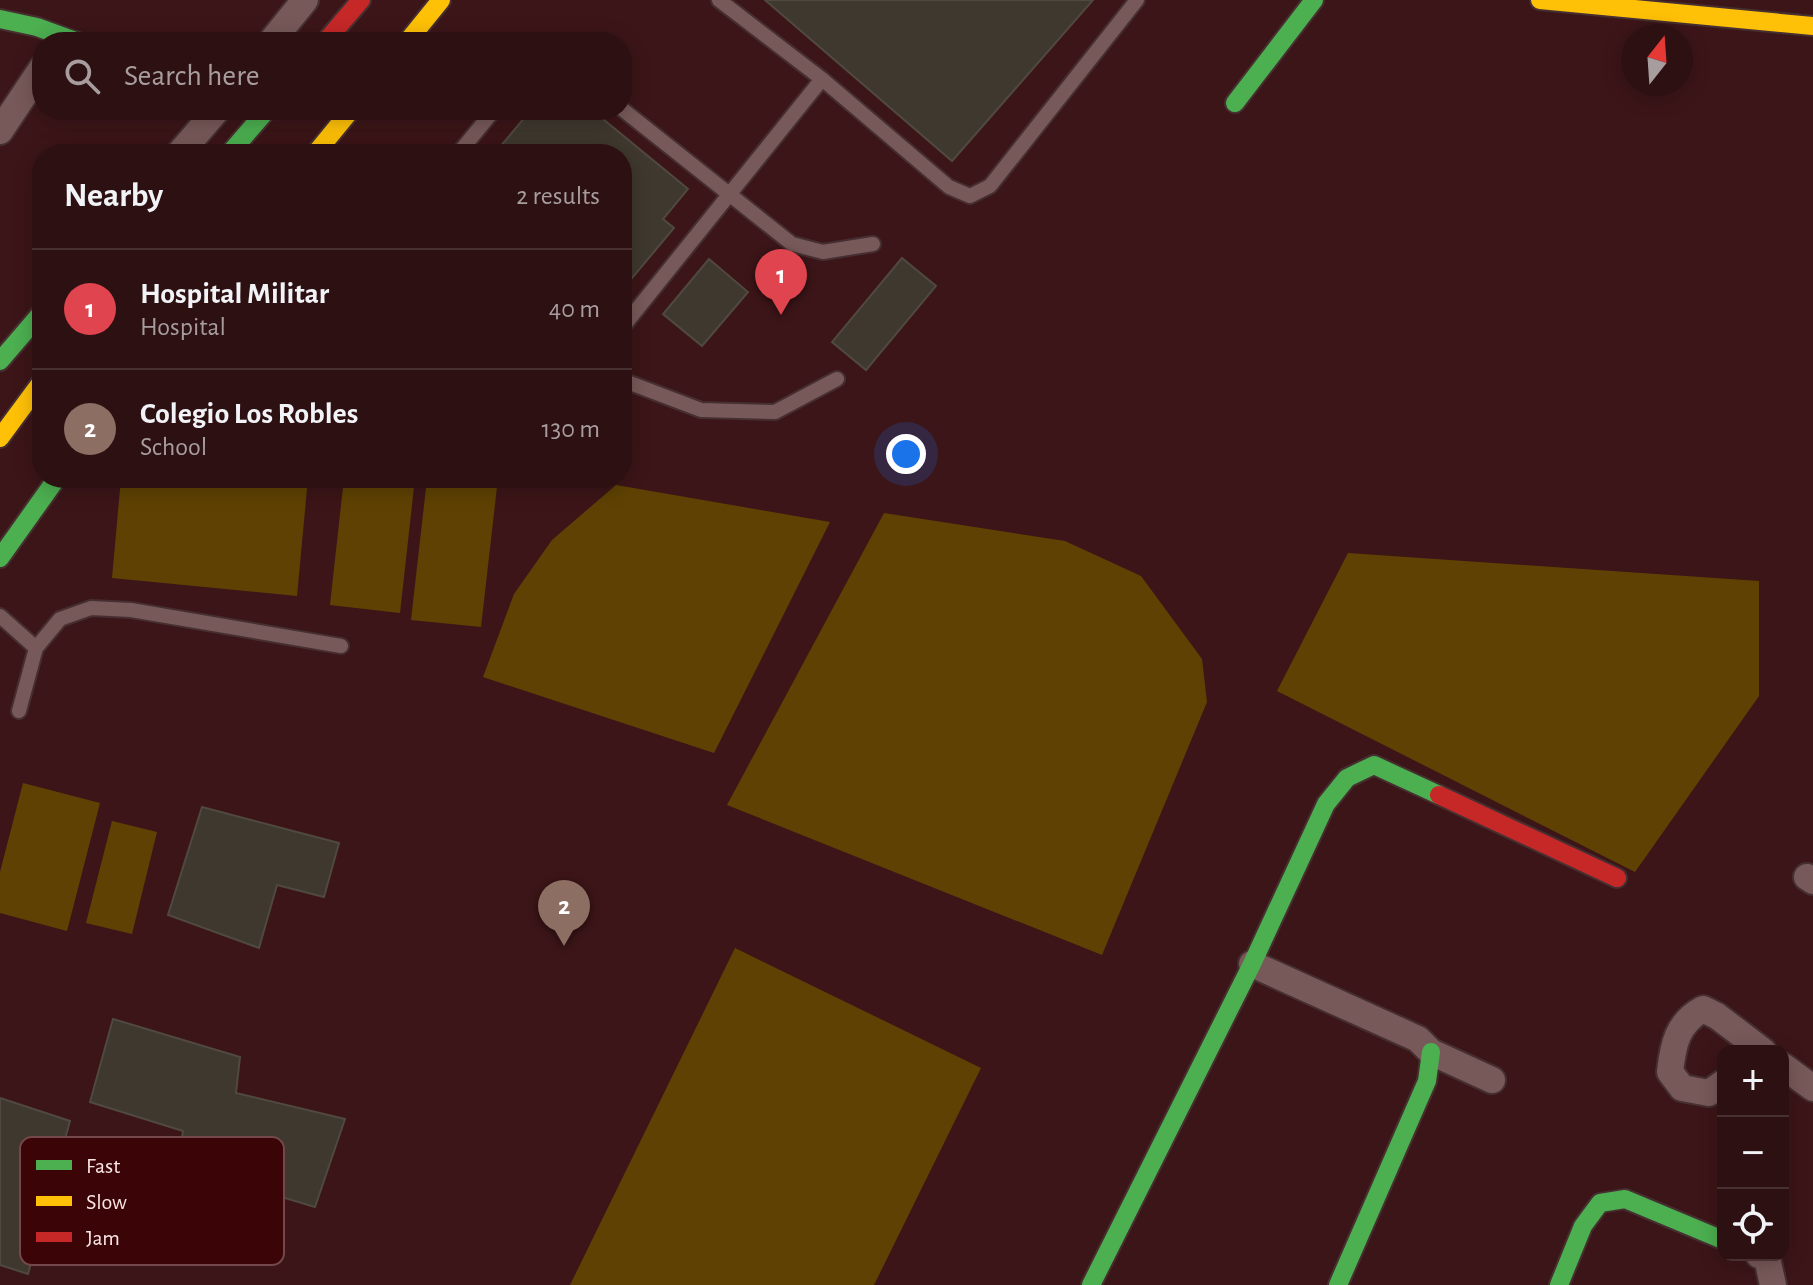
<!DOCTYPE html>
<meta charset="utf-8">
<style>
body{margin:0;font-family:"Alegreya Sans",sans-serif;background:#391e20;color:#f1f3f6}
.controls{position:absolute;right:24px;bottom:24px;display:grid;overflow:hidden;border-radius:16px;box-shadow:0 4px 20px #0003}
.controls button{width:72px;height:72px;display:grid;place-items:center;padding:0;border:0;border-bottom:2px solid #483032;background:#2d1012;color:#f1f3f6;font:40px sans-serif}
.compass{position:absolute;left:1621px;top:24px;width:72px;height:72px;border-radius:50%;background:#2d1012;box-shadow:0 4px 20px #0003;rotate:17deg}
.you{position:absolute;left:906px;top:454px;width:28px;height:28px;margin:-20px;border:6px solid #fff;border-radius:50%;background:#1a73e8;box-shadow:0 0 0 12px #1a73e833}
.badge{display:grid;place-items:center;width:52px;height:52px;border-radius:50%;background:#b79d9d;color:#fff;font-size:26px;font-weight:700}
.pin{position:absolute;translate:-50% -66px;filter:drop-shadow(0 2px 4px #0008)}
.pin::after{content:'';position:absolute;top:42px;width:28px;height:24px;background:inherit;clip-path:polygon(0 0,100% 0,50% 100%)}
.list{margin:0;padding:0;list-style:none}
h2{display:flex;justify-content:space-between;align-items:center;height:104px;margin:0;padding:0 32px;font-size:34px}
h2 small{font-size:26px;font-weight:400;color:#a79d9f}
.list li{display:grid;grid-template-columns:52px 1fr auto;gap:24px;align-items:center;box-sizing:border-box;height:120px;padding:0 32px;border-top:2px solid #483032}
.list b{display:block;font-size:30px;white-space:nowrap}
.list p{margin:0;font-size:26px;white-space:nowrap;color:#a79d9f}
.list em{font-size:26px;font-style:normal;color:#a79d9f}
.icon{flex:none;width:44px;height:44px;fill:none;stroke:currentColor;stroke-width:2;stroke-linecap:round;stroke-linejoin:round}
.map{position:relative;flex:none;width:1813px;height:1285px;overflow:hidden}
.search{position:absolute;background:#2d1012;box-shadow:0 4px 20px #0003;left:32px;top:32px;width:600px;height:88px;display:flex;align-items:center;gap:20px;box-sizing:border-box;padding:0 28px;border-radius:32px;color:#a79d9f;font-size:30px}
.panel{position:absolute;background:#2d1012;box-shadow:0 4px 20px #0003;left:32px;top:144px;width:600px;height:344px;border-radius:32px}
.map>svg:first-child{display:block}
.green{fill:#5f4203}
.building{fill:#3e382e;stroke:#504940;stroke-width:2}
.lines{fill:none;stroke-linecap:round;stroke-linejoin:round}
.lane-casing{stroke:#462f30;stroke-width:18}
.street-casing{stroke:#462f30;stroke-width:30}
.fast-casing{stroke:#462f30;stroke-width:22}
.slow-casing{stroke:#462f30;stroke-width:22}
.jam-casing{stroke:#462f30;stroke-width:22}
.lane{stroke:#785959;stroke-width:14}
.street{stroke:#785959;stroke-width:26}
.fast{stroke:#4caf50;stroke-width:18}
.slow{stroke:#ffc107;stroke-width:18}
.jam{stroke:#c62828;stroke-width:18}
.key{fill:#3b0508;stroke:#74484a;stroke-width:2}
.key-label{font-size:22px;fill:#f9e6e5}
</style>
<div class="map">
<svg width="1813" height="1285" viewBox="0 0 1813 1285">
<rect width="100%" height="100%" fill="#3c1518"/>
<path class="green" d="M121,478H308L297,596L112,578Z
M344,478H415L400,613L330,605Z
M427,479L497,487L481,627L411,620Z
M616,485L830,522L714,753L483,677L514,594L552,540Z
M884,513L1065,541L1141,576L1202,659L1207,702L1102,955L727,805Z
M1348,553L1759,581V696L1635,872L1277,691Z
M23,783L100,803L67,931L0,913V872Z
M112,821L157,832L132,934L86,923Z
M735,948L981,1068L874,1285H570Z"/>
<path class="building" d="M765,0H1093L952,161Z
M531,110H592L688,189L663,219L674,228L622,290V154H494Z
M902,258L936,286L866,370L832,342Z
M709,259L748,292L702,346L663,314Z
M202,807L339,843L324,897L277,885L259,948L168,915Z
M113,1019L240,1057L236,1093L345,1119L315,1207L178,1166L183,1131L90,1102Z
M0,1098L70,1121L28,1274L0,1265Z"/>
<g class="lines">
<defs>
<path id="lane" d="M719,0L822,79L949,187L970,196L990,186L1137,0
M622,109L792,244L823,252L873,244
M458,154L494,110
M622,328L822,79
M622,380L701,410L775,412L837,379
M0,616L36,648
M19,711L36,648L60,619L91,608L131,610L341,646"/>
<path id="street" d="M271,42L305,0
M0,131L42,68
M179,154L217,110
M1807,877L1813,881
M1252,964L1418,1039L1431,1052L1492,1080
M1783,1066L1813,1088
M1723,1083L1709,1093L1682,1088L1670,1072C1673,1045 1677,1023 1703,1009L1717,1016L1763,1051
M1759,1255L1767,1258L1773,1285"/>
<path id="fast" d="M0,19L37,27L78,42
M1235,103L1314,0
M229,154L267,110
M0,361L42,312
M0,558L57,478
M1091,1285L1252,964L1326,804L1347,778L1374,765L1439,795
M1338,1285L1427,1081L1431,1052
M1559,1285L1583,1226L1600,1203L1625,1199L1723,1240"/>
<path id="slow" d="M1540,0L1813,26
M407,42L441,0
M315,154L351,110
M0,438L42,381"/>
<path id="jam" d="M325,42L361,0
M1439,795L1617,878"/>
</defs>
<use href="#lane" class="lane-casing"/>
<use href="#street" class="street-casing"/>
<use href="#fast" class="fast-casing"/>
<use href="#slow" class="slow-casing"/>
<use href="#jam" class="jam-casing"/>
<use href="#lane" class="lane"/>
<use href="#street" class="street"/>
<use href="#fast" class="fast"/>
<use href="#slow" class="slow"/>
<use href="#jam" class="jam"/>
</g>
<rect x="20" y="1137" width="264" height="128" rx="12" class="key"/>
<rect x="36" y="1160" width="36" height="10" fill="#4caf50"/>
<rect x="36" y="1196" width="36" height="10" fill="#ffc107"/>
<rect x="36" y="1232" width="36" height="10" fill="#c62828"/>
<g class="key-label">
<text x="86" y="1173">Fast</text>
<text x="86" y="1209">Slow</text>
<text x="86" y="1245">Jam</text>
</g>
</svg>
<div class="controls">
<button>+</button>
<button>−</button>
<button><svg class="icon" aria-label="locate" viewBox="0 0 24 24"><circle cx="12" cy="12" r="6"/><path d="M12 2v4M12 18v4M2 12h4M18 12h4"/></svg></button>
</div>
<svg class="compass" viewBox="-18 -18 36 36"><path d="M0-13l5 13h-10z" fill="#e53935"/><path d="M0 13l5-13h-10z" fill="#a79d9f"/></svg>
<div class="you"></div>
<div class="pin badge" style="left:781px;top:315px;background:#e0444e">1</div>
<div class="pin badge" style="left:564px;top:946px;background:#8d6e63">2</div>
<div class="search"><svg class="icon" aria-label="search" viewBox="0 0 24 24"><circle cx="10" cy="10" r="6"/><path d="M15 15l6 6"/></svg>Search here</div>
<section class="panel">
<h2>Nearby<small>2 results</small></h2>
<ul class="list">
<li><span class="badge" style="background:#e0444e">1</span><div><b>Hospital Militar</b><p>Hospital</p></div><em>40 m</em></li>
<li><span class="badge" style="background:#8d6e63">2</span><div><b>Colegio Los Robles</b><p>School</p></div><em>130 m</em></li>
</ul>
</section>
</div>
